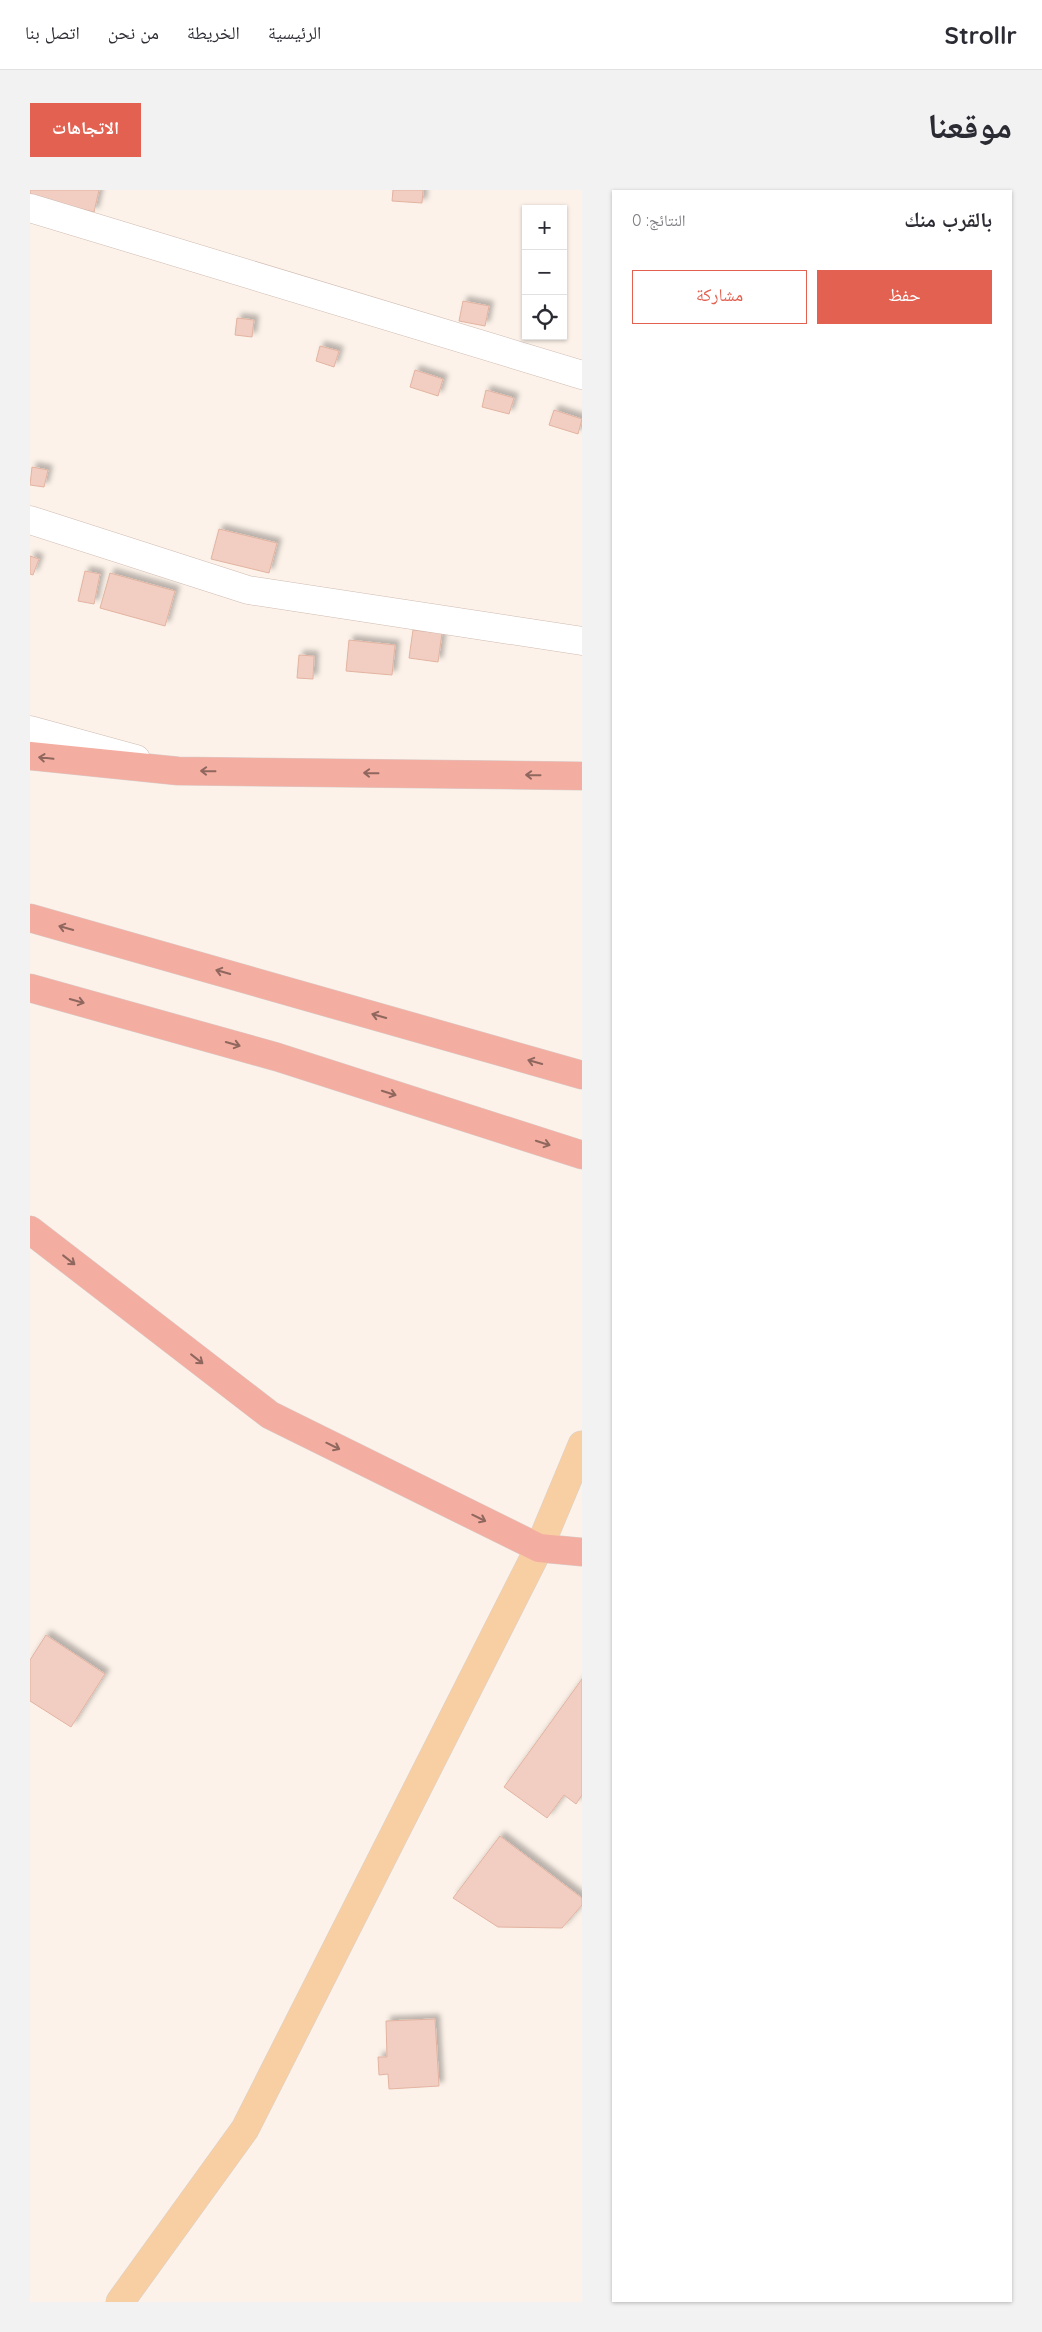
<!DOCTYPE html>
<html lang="ar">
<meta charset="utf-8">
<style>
body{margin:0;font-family:Quicksand,"Noto Naskh Arabic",sans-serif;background:#f2f2f3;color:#2b2b33;direction:rtl}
.controls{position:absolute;right:15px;top:15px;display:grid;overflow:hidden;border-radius:0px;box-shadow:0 1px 4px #0004}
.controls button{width:45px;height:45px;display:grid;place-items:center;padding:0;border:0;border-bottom:1px solid #e1e1e2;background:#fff;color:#2b2b33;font:25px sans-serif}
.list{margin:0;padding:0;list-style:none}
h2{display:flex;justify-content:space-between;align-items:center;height:65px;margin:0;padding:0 20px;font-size:21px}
h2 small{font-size:16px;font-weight:400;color:#7c7c81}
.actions{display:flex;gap:10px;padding:15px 20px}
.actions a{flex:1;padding:11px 0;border:1px solid #e26151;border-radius:0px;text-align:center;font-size:18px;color:#e26151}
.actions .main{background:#e26151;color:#fff}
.icon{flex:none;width:28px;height:28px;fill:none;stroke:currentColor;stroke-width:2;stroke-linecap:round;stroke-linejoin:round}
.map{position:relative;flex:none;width:552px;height:2112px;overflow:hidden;direction:ltr;border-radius:0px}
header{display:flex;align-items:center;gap:30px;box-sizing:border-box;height:70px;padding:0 25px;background:#fff;border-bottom:1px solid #e1e1e2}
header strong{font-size:24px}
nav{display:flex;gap:28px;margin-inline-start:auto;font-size:18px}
.intro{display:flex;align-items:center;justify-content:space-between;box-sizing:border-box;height:120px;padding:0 30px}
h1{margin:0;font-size:35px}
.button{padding:12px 22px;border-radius:0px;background:#e26151;color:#fff;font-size:18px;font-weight:700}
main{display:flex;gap:30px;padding:0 30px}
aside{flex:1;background:#fff;border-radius:0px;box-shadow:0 1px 4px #0004}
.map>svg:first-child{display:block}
.building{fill:#f1cec1;stroke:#e3b3a1;filter:url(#shadow)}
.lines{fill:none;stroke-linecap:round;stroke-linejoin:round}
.minor-casing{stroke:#d0bbb1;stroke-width:29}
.major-casing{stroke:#d9d0cd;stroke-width:29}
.highway-casing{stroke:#d9d0cd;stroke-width:29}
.minor{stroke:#fff;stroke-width:28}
.major{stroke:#f8cfa3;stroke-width:28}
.highway{stroke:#f4ada1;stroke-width:28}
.oneway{stroke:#8f675e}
</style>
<header>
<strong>Strollr</strong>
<nav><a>الرئيسية</a><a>الخريطة</a><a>من نحن</a><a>اتصل بنا</a></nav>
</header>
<div class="intro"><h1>موقعنا</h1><a class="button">الاتجاهات</a></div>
<main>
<aside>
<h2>بالقرب منك<small>النتائج: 0</small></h2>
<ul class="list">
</ul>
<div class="actions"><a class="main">حفظ</a><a>مشاركة</a></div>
</aside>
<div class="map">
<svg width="552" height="2112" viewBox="0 0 552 2112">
<defs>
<filter id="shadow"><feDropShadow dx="4.5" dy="-4.5" stdDeviation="2.5" flood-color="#0004"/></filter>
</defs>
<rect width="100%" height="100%" fill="#fcf2e9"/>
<path class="building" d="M0,0H69L64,22L0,7Z
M363,0H393L392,13L362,11Z
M433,111L459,116L455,136L429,131Z
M207,128L224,130L222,147L205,145Z
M290,156L309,161L304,177L286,171Z
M385,180L413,189L408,206L380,197Z
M456,200L484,208L479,224L452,217Z
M524,220L552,229L548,244L519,235Z
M2,277L18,280L14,297L0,295Z
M189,339L247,353L239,383L181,369Z
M0,366L9,369L3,385L0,384Z
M55,381L70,384L64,414L48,411Z
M80,383L145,401L135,436L70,418Z
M383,440L412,443L408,472L379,468Z
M319,450L365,455L362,485L316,481Z
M269,465L284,466L283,489L267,488Z
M16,1445L75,1484L41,1537L0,1511V1470Z
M552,1489V1605L546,1614L534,1605L517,1628L474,1597Z
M470,1646L552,1708V1715L532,1738L468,1737L423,1708Z
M405,1829L409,1896L359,1899L358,1884L349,1885L348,1867H357L356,1831Z"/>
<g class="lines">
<defs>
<path id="minor" d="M0,18L552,185
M0,330L218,400L552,451
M0,540L106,569"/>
<path id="major" d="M90,2112L215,1939L509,1358L552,1255"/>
<path id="highway" d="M0,566L148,581L552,586
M0,728L552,885
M0,798L247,867L552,965
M0,1040L240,1225L509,1358L552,1362"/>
</defs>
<use href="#minor" class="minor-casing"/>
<use href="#major" class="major-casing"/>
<use href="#highway" class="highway-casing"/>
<use href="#minor" class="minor"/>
<use href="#major" class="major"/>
<use href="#highway" class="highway"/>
</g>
<defs><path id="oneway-shaft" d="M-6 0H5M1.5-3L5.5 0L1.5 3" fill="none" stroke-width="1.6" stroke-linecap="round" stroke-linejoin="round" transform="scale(1.25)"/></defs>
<g class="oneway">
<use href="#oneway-shaft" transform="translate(16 568) rotate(-174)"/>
<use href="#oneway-shaft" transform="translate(178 581) rotate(-179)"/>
<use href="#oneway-shaft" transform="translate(341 583) rotate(-179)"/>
<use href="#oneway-shaft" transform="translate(503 585) rotate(-179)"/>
<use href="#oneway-shaft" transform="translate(36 738) rotate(-164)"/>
<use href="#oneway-shaft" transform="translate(193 782) rotate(-164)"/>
<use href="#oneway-shaft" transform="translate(47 811) rotate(16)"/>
<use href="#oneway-shaft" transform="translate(349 826) rotate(-164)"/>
<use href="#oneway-shaft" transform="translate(203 854) rotate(16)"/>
<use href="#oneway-shaft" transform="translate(505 872) rotate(-164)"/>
<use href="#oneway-shaft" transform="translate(359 903) rotate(18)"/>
<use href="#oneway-shaft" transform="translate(513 953) rotate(18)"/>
<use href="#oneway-shaft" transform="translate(39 1070) rotate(38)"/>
<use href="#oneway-shaft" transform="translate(167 1169) rotate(38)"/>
<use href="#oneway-shaft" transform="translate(303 1256) rotate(26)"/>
<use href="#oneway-shaft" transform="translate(449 1328) rotate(26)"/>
</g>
</svg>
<div class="controls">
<button>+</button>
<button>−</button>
<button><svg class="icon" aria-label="locate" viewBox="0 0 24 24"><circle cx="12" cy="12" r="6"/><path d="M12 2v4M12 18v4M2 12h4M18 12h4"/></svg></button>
</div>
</div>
</main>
